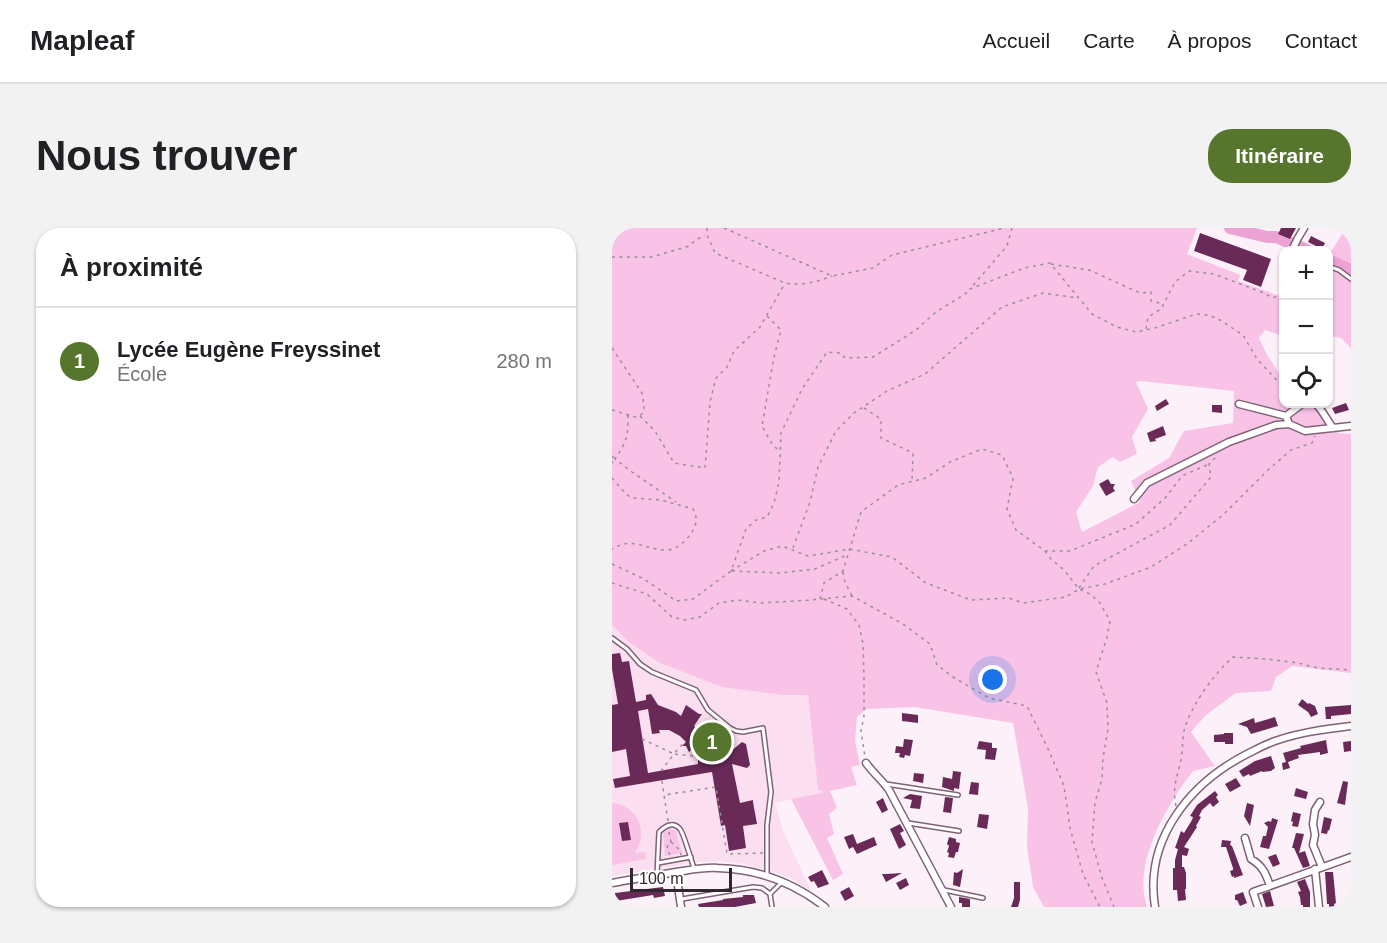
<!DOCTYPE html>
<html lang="fr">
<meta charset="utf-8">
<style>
body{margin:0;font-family:Helvetica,sans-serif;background:#f2f2f2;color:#202124}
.controls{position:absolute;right:18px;top:18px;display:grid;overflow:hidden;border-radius:12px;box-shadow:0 2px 4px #0004}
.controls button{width:54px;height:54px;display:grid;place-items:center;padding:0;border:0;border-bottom:2px solid #e0e0e0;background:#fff;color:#202124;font:30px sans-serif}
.scale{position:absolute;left:18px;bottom:15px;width:102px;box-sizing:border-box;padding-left:6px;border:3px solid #32262e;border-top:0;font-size:16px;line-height:21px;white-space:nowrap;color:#32262e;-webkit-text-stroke:4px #fff;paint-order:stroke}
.you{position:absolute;left:381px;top:452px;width:21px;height:21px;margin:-15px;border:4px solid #fff;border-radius:50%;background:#1a73e8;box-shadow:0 0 0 9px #1a73e833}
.badge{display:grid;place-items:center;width:39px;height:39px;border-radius:50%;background:#57762d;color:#fff;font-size:20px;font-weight:700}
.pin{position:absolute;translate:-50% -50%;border:3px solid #fff;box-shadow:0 2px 6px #0006}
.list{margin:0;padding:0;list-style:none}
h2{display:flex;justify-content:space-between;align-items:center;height:78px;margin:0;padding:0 24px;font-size:26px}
h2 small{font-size:20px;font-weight:400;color:#757577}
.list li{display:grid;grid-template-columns:39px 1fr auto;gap:18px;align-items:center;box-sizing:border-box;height:108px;padding:0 24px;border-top:2px solid #e0e0e0}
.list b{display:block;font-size:22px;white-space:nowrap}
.list p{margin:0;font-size:20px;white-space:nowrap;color:#757577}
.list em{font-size:20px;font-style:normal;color:#757577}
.icon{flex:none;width:33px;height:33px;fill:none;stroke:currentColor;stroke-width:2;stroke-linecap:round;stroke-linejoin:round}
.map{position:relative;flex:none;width:739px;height:679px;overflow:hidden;border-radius:24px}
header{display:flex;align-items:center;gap:36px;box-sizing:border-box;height:84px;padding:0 30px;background:#fff;border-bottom:2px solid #e0e0e0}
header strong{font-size:28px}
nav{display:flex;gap:33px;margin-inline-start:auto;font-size:21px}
.intro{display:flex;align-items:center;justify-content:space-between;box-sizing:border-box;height:144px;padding:0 36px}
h1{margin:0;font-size:42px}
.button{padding:15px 27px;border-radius:24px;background:#57762d;color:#fff;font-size:21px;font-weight:700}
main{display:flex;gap:36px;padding:0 36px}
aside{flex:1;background:#fff;border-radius:24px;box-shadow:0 2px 4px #0004}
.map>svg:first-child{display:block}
.built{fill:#fcdef1}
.green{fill:#f9c3e7;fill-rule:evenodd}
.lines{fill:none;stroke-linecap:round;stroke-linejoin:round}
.stream{stroke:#eca2d4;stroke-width:2}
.river{stroke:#eca2d4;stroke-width:12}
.building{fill:#692a58}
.lane-casing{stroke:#7e6375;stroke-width:6}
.street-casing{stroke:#7e6375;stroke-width:9}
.path{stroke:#9a8e96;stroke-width:1.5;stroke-dasharray:3 4.5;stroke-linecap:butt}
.lane{stroke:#fff;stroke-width:3}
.street{stroke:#fff;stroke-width:6}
</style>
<header>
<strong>Mapleaf</strong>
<nav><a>Accueil</a><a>Carte</a><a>À propos</a><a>Contact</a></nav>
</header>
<div class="intro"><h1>Nous trouver</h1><a class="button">Itinéraire</a></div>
<main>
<aside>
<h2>À proximité<small></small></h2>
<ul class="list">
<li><span class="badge">1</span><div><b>Lycée Eugène Freyssinet</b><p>École</p></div><em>280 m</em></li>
</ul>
</aside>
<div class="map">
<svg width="739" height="679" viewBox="0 0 739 679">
<rect width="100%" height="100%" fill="#fdf1f9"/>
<path class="built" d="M0,393L196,467L206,561L209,562L210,565L163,575L171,603L199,662L176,649L155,642L132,636L109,633L86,634L0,648Z"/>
<path class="green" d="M0,0H585L575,26L628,47L626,53L671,69V108L653,102L647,110L655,127L671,151L672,176H706L727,205L739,206V445L680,438L664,449L659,463L624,465L594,487L579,504L603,538L581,543C555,577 520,635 535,679H432L421,659L415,619L416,580L401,495L302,479L255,481L245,489L243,513L248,537L239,539L245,557L218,563L225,580L217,586L222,606L215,610L231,646L221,652L179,571L210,565L209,562H206L196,467H172L110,459L46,434L17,414L0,397ZM528,153L622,163L621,195L572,203L557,230L519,253L528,274L470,304L464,284L481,258L486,239L501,229L508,234L525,226L520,209L536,181L524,154Z
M734,0H739V120L729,110L717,108V25H718Z
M0,575C16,576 29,588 29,605C30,612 26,619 23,625L33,624L34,631L0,637Z
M57,601L64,603L70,625L53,628L51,605Z"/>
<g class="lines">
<path class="stream" d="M738,0L739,1"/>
<path class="river" d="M618,0L655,9H664L695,22
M716,32L739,42"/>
</g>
<path class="building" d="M669,0H684L678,11L666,6Z
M588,5L659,31L649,59L631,52L635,42L582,23Z
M699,8L713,15L710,21L696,14Z
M554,171L557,176L545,183L543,178Z
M734,175L737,182L723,186L720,180Z
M600,177H610V185L600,184Z
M551,198L554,207L543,211L544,213L538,214L535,205Z
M496,251L499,256H503L501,260L503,263L494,268L487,256Z
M8,425L10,434L17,433L24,474L34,472V467L39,466L46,477L64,484L69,488L74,477L87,486H90L82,498L92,507L93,510L77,524L74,518H70L74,514L68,508L57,502H47L48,505L40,506L36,481L26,483L36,545L86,536V532L92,531L90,518L116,514L118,524L130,514L134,516L138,537L135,540L120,536L128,575L141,572V574L145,596L131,598L134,620L117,623L113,597L109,598L100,544L3,560L1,551L18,548L14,521L0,524V477L6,476L0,441V426Z
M690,471L696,476L697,475L703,478L706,486L699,489L696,484L686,477Z
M739,477V486L719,488V491H714L713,479Z
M290,485L306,487V495L290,493Z
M663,489L666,498L639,506L635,499L626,496L642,490L643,495Z
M612,505H621V516H613V514H602V507L612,506Z
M292,511L301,512L298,528L293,527L292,530L287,529L288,525H283L284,518L291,519Z
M714,512L716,525L708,527V524L686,527L687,530L676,534L678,540L671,542L670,535L674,534L671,525L689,520L688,518Z
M367,513L380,515V520H385L383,532L373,531L374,522L365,521Z
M739,513V523L732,524L731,514Z
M659,528L663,540L659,543L650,544V543L638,548L637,546L631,549L627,543L643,533Z
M341,543L349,544L347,561L342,560V563L330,559L331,549L340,551Z
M302,545L312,546L311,555L301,553Z
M624,550L629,558L618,564L613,556Z
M731,553L736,554L733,577L725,575Z
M359,554L367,555L366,567L357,566Z
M684,560L696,564L694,571L682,568Z
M603,563L606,567L604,569L607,574L601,579L598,575L590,582L587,588L589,589L584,598L585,599L572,619L577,621L575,628L570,627V639H572L574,645V661H573L574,672L566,673L565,662H561V640H563V632L566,621L563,620L569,603L572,605L580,592L581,589L578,588L585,577Z
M298,566L310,568L308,581L298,580L300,572L291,570Z
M333,569L341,570L339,585L331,584Z
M271,570L276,582L270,585L264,574Z
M635,575L642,577L638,598L632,588Z
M681,584L689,586L686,599L680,598L681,594L679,593Z
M367,586L377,587L375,601L365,599Z
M712,589L720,591L717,603L716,602L715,606L709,605Z
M660,590L666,592L657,621L648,619L651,608H654L656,599L652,595L657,593L659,594Z
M16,594L19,612L10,613L7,595Z
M288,596L292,603L288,605L294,617L287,621L278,601Z
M684,605L692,606L687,625L693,623L698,638L691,640L682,620H680Z
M241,606L245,616L262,609L265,617L245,626L241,619L237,621L232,609Z
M337,609L344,611V614L348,615L346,624H344L342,630L336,629L337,625L335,624L337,618L335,616Z
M610,612L619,613L618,617L620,618L631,647L622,650V648L620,649L618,643L621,642V640L614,619H609Z
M664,626L668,636L661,639L656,629Z
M351,641L348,659L341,657L342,644L345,645Z
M210,642L217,656L206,660L202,653L199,654L196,649Z
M713,644H721L724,675L722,676L723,679H717V676H715Z
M290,645L274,654L270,646H274Z
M294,650L297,657L288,662L284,655Z
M693,651L698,664V679H691V677H689L688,669L686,664L689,663L685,654Z
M402,654H408V672L406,679H399L402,670Z
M51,659L53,668L42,670L41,667L4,673L3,665Z
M237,659L242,668L233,673L228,664Z
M658,663L662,678L654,679L650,666Z
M631,664L635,675L628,678L625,672H623V667Z
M131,667H142L144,675L123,679H87L86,676L111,672V671L131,669Z
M347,669L358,671V679H350V675H347Z"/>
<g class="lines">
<defs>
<path id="lane" d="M716,38L727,42L739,51
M0,410L15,421L28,436L40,444L84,462L96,482L118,500L124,503L131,504L151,500L159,564L155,597V648
M274,556L346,567
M296,595L347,603
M46,635L79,629
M45,647L47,604C53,598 61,593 68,601C72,606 79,632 82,640
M332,662L371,670
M158,666L169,655
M70,671L141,659L150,660L158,666L160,679"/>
<path id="street" d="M680,22L686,10L692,0
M627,176L674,188
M704,176C711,183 715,192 721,200
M674,188L677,196L693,203L739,198
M674,188L690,176
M522,271L535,255L617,214L664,197L677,196
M254,535C261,545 270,552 277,562L339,679
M708,574L703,582L701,596L703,607L701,617L710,639
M633,610L639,631C651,638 654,646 658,658
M703,641L707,679
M64,644L69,679
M0,655C21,651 43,648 64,644C78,642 92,639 106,640C145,641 182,655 213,679
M543,679C532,610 579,554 637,525C647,520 656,515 666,512C690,504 714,501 739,498
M646,679L641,664L739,629"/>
</defs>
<use href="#lane" class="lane-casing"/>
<use href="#street" class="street-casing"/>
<path class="path" d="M95,0V7L103,25L173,55C189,58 205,54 220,48
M112,0L220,48L261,40L280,27L393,0
M400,0L395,18L358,61L412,40L438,35L480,86L505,99L524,104L543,100L584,86L597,87L608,92L631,107L645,131L672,160
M0,4L12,0
M0,29H40L77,18L85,11L93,8
M439,36L477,42L528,65L539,64V73L551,76
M155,88L169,102L162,129L150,198L160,216L167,223
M534,101L536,89L549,81L563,54L577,43L602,46L652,65L661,70L672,64
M0,120L30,165L32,177V183L28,188L23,189L0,182
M252,180L269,191V210L301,225L300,252
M16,187C16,209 15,213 3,231L20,244L64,274
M28,188L43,203L62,235L93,240L98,174L104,150L115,139L122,123L148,99L173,55
M0,228L3,231L0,235
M0,250L14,266L20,270L49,272L81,281C83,285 85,290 84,294C82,306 67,322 55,322C32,322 22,308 0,321
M181,320L198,274L206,239L224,203L242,185L275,163L313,146L390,79L431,65L466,70
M433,323L439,331L452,342L467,361L478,366L488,375L498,393L495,409L484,444L495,475L496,501L491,530L490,551L483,574L480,614L490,650L502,679
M0,336L32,351L64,373L81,371L119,343L134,301L144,292L155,289L162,275L167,254L169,205L190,161L215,124L229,125L233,130L261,129L304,102L324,84L353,66L358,61
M119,343L152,323L170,318L196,328L237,321L280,329L314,355L359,372L397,370L411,375L454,369L467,361L493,356L539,339L575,316L612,286L656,242L679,222L700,215L703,208
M120,343L168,345L203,341L235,327
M231,344L233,354L240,368
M0,355L35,366L60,389L72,392L88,389L107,375L126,372L148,375L199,372L240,368L291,396L318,416L325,437L341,449L377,470L415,478L437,523L452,558L458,600L471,646L488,679
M467,360L482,338L558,297L599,249L597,236L606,227
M208,371L212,355L231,343L249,284L286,257L314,250L338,234L370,221L390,227L401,250L395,281L404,302L433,323H458L524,296L553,270L570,248L597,236
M212,371L235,381L247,397L251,416L252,450V488L249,503L253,529
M30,511L62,526L73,513
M49,543L62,526L82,528L109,500
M50,553L52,567
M564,578C560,561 565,549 569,532C571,521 570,509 573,499C581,475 602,446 621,429L655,431L686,435L706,440L739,442
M56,593L52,567L104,559L115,626L151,625
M57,604L59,614L56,616L55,621L58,627
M59,614L68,622L69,627"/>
<use href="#lane" class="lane"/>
<use href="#street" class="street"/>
</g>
</svg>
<div class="controls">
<button>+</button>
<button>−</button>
<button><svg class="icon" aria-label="locate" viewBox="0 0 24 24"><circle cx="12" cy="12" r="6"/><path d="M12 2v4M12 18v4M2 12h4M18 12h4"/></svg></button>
</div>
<div class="scale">100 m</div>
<div class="you"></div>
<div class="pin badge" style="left:100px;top:514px">1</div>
</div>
</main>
